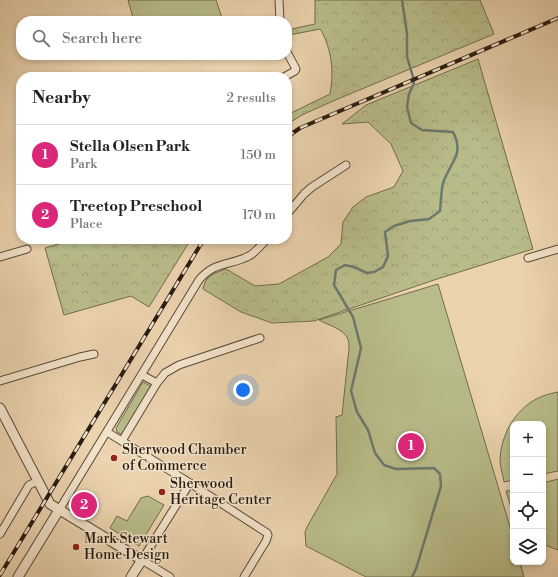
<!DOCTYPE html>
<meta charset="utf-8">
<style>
body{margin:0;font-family:"Libre Bodoni",serif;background:#f2f2f2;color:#202124}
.controls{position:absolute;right:12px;bottom:12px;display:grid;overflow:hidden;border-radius:8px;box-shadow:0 2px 6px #0003}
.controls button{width:36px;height:36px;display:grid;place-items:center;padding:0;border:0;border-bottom:1px solid #e0e0e0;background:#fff;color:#202124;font:20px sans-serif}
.you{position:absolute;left:243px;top:390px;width:14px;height:14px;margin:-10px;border:3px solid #fff;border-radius:50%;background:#1a73e8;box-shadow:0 0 0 6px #1a73e833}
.badge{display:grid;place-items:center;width:26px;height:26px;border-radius:50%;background:#db2777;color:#fff;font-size:13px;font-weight:700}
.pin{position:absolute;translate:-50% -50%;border:2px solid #fff;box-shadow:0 1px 4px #0006}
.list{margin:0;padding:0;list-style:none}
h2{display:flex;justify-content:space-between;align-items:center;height:52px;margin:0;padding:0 16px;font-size:17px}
h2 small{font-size:13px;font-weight:400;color:#757577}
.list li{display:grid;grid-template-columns:26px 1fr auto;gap:12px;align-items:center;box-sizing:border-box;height:60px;padding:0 16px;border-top:1px solid #e0e0e0}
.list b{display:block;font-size:15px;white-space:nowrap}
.list p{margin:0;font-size:13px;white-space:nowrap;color:#757577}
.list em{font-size:13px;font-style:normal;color:#757577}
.icon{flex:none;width:22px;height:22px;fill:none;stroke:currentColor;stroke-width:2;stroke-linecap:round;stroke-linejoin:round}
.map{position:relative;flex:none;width:558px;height:577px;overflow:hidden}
.search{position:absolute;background:#fff;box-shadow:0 2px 6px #0003;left:16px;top:16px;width:276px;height:44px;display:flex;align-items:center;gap:10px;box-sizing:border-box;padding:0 14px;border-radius:16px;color:#757577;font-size:15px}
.panel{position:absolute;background:#fff;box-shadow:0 2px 6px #0003;left:16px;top:72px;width:276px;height:172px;border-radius:16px}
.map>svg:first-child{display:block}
.green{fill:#b8bc89;stroke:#706c4e}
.forest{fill:url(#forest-crowns);stroke:#706c4e}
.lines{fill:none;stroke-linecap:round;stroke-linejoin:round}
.stream{stroke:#6b7970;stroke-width:2.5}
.minor-casing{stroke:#584a39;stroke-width:9}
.tertiary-casing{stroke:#584a39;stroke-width:11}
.minor{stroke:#f2e2ca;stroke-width:7}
.tertiary{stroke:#f2e2ca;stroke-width:9}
.rail-casing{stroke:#271c12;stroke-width:4}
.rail{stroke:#f2e2ca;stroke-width:2.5;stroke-dasharray:8;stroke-linecap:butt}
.poi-dot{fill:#8f2418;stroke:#f2e2ca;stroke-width:1.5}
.labels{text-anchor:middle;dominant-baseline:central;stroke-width:3;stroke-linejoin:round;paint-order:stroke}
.poi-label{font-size:14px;fill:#271c12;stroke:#f2e2ca;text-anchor:start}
</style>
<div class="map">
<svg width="558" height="577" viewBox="0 0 558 577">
<defs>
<pattern id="forest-crowns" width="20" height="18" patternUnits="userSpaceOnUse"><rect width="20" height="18" fill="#b8bc89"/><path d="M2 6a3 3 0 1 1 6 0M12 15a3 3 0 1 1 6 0" fill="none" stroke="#9ea175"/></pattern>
</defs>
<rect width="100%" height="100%" fill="#ebd3ae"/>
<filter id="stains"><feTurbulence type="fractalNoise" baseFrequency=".005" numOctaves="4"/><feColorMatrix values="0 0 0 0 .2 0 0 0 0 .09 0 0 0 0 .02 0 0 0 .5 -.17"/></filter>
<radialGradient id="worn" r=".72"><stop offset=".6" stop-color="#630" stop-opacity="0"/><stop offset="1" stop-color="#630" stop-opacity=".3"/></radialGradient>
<g class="green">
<polygon points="128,0 216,0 223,21 134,21"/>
<path d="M438,284l75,253v25h7l4,15h-158l-60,-31 -1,-14 2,-5 30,-53 -1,-57 6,-2 7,-66c0,-3 0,-7 -1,-10 -4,-10 -20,-14 -29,-19z"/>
<polygon points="143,382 152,387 123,434 121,434 117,432 116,428"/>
<path d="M558,392v79l-15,3v-50h-30v56l-9,2c-1,-7 -4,-15 -4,-22 1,-27 17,-54 43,-64 5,-2 10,-3 15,-4z"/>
<polygon points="558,479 558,550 543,544 543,483"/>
<polygon points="513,490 513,514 506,491"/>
<polygon points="148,496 164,505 139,546 110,528 117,516 127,521 141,498"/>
</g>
<g class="forest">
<path d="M315,0h165l14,34 -161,67 -29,13 -17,10v-9l43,-21c4,-23 2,-43 -9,-64l-1,-1 -31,6 -2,-5 28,-6z"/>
<path d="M478,59l55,190 -96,30 -123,42 -42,2 -31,-11 -38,-23c2,-13 11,-16 23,-20l29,17 24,-2 49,-27 13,-13 2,-22 10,-15 13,-10 28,-10 9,-16 -12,-27 -23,-22 -26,2 24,-19z"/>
<polygon points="75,239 191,239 149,307 131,296 64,315 45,248"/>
</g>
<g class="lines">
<path class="stream" d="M402,0l5,34v23l6,20 1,6 -5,11 -2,13 4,16 11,7 31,2c12,23 -3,30 -10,51 -2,9 -2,19 -3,28l-11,8 -19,2 -16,5 -9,6 3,24 -5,11 -9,5 -7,1 -13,-6 -9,-2 -9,5 -2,15 19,32 8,31 -10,43 6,21 11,18 7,23 9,12 12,4 38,-1 6,6 1,12 -25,83 -4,8"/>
<g class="minor-casing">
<g id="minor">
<polyline points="279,0 280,21"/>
<polyline points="284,77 295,71 296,69 287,52"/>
<polyline points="287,214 304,194 312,187 346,165"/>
<polyline points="0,257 27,249"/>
<polyline points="528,258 558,249"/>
<polyline points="142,375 157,383 165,373 179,365 260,338"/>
<polyline points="0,381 80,357 94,354"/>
<polyline points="107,432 182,478 267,533 268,535 266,541 244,577"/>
<polyline points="122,441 157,383"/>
<path d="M59,510l140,-230c16,-19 30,-14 50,-24 7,-4 12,-11 18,-17"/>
<polyline points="0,534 29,485 38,481"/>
<polyline points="170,577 142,560 190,483"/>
</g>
</g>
<g class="tertiary-casing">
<g id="tertiary">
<polyline points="0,408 50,504 142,560 131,577"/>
<polyline points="18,577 59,510"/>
</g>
</g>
<use href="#minor" class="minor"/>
<use href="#tertiary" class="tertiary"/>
<g class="rail-casing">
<g id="rail">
<polyline points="287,137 300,128 558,18"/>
<polyline points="0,575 204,239"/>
</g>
</g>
<use href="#rail" class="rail"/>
</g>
<g class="poi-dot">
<circle cx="114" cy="458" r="4"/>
<circle cx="162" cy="492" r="4"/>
<circle cx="76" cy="547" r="4"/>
</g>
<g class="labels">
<g class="poi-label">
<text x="122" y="450">Sherwood Chamber<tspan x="122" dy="16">of Commerce</tspan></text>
<text x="170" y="484">Sherwood<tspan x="170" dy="16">Heritage Center</tspan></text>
<text x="84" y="539">Mark Stewart<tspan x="84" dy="16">Home Design</tspan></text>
</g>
</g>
<rect width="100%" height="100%" filter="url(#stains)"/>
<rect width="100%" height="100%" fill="url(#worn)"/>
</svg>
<div class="controls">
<button>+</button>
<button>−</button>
<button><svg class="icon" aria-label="locate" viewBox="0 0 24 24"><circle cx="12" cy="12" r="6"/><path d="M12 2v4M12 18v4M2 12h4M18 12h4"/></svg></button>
<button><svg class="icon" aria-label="layers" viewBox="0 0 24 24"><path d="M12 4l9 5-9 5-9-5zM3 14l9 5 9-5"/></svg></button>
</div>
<div class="you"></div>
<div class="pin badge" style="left:411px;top:446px">1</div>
<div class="pin badge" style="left:84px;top:505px">2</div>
<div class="search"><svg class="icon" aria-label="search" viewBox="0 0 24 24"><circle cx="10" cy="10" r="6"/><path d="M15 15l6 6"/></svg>Search here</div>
<section class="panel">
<h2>Nearby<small>2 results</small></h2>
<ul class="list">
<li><span class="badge">1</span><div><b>Stella Olsen Park</b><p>Park</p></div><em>150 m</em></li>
<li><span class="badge">2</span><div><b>Treetop Preschool</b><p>Place</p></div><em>170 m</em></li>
</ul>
</section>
</div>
